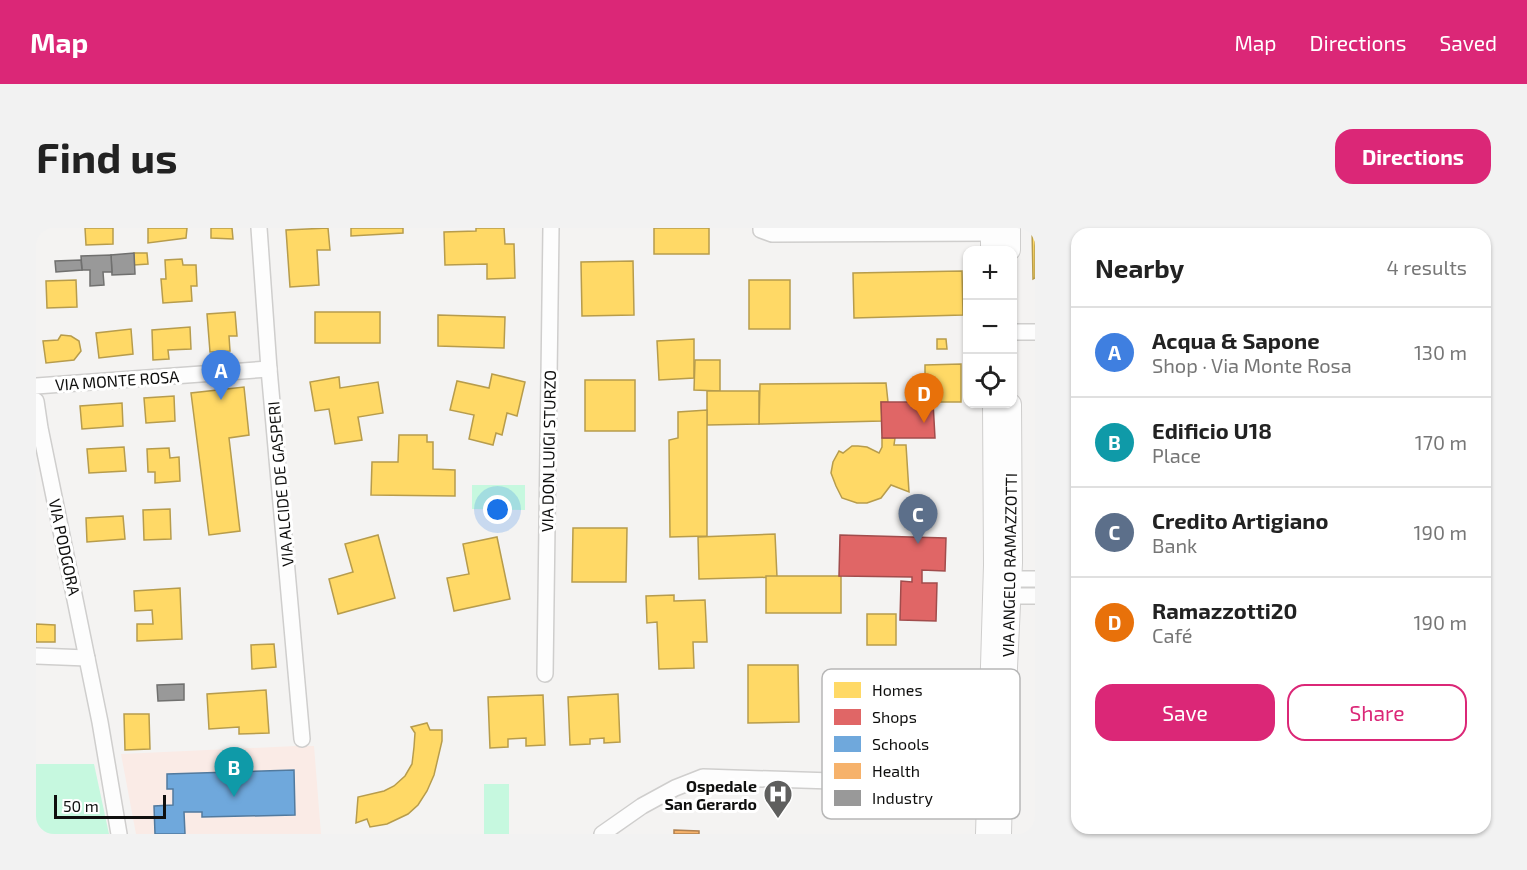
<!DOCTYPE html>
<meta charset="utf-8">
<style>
body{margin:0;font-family:"Exo 2",sans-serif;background:#f2f2f2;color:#222}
.controls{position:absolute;right:18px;top:18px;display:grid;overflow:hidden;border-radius:12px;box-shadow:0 2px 4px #0004}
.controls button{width:54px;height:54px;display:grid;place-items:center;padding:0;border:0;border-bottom:2px solid #e0e0e0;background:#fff;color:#222;font:30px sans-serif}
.scale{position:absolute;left:18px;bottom:15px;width:112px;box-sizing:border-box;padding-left:6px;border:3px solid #0f0f0e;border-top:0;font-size:16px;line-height:21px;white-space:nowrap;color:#0f0f0e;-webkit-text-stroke:4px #fff;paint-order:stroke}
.you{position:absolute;left:462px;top:282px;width:21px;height:21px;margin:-15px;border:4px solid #fff;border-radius:50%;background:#1a73e8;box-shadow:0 0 0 9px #1a73e833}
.badge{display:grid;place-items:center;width:39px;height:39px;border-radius:50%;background:#db2777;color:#fff;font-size:20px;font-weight:700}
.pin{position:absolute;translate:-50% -50px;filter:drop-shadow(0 2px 3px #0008)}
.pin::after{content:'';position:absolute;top:32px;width:21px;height:18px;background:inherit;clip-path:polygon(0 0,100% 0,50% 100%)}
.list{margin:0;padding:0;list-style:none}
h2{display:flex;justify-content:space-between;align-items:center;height:78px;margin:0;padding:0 24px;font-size:26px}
h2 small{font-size:20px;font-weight:400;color:#767676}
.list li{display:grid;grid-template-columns:39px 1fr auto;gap:18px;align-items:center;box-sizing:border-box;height:90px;padding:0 24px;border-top:2px solid #e0e0e0}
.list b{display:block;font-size:22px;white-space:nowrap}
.list p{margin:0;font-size:20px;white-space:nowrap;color:#767676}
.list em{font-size:20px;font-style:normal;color:#767676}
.actions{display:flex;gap:12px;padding:18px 24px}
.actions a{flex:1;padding:14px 0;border:2px solid #db2777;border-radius:18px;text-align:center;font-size:21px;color:#db2777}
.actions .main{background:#db2777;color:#fff}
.icon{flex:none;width:33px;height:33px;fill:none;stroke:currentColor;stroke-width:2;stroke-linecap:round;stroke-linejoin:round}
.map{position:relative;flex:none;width:999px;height:606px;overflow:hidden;border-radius:18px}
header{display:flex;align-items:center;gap:36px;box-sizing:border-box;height:84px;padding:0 30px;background:#db2777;color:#fff}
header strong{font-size:28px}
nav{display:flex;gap:33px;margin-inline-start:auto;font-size:21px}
.intro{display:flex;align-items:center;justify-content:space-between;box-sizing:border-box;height:144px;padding:0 36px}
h1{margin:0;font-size:42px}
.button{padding:15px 27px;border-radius:18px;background:#db2777;color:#fff;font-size:21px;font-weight:700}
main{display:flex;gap:36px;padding:0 36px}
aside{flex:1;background:#fff;border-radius:18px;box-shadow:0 2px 4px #0004}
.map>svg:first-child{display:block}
.education{fill:#faebe6}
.green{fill:#c6f8df}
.homes{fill:#ffd966;stroke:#b79c4c;stroke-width:1.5}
.shops{fill:#e06666;stroke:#a14c4c;stroke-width:1.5}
.schools{fill:#6fa8dc;stroke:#527a9e;stroke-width:1.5}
.health{fill:#f6b26b;stroke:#b1814f;stroke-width:1.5}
.industry{fill:#999;stroke:#70706f;stroke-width:1.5}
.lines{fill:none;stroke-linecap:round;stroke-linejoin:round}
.minor-casing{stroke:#cfcecd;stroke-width:18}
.tertiary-casing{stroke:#cfcecd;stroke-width:22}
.minor{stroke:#fdfdfd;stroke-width:15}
.tertiary{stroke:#fdfdfd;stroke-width:20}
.labels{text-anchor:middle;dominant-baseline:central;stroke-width:6;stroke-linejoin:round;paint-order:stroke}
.street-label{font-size:16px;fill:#0f0f0e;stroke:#fff}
.poi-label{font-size:16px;font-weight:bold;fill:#0f0f0e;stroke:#fff;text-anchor:end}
.key{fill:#fff;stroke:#b7b7b7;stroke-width:1.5}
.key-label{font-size:16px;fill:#0f0f0e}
</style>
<header>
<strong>Map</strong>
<nav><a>Map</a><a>Directions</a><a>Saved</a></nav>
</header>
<div class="intro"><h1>Find us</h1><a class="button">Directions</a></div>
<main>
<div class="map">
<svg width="999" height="606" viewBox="0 0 999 606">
<rect width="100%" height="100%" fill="#f4f3f2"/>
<polygon class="education" points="260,518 278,518 285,606 100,606 85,526"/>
<g class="green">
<polygon points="436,257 489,257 489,282 436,281"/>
<polygon points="0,536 58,536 73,606 0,606"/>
<rect x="448" y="556" width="25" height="50"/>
</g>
<g class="homes">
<polygon points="49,0 77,0 77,16 50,17"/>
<polygon points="112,0 151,0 150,10 112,15"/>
<polygon points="175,0 196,0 197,11 175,10"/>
<polygon points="292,0 294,22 281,22 283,57 254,59 250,2"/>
<polygon points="315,0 367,0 367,5 315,8"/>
<polygon points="440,0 468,0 469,16 478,16 479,50 451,51 451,36 409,37 408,4 440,3"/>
<rect x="618" y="0" width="55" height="26"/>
<polygon points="996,0 999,0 999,50 997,51"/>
<polygon points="98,25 111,25 112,36 98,37"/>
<polygon points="146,31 147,37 160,37 161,58 155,58 156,73 127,75 125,51 130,51 129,32"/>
<polygon points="597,33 598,87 546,88 545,34"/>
<polygon points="926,43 927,87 818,90 817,45"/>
<polygon points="40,52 41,79 11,80 10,53"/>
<rect x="713" y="52" width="41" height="49"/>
<polygon points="199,84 201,108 193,108 194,123 174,124 171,86"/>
<rect x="279" y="84" width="65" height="31"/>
<polygon points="402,87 469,89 468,120 402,118"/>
<polygon points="154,99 155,121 132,122 133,131 117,132 116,102"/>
<polygon points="95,101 97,126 63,130 60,105"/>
<polygon points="25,107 35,108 43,113 45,123 38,132 10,135 7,113 22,112"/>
<polygon points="658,111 658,150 623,152 621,113"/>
<polygon points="901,111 910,111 911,121 901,121"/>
<polygon points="659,132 684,132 684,163 658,162"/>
<polygon points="925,136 925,174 897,174 897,165 889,165 889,137"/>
<polygon points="456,146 489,154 481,188 471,185 466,207 460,205 457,217 433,211 438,187 414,182 421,153 453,160"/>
<polygon points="303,149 304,160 342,154 347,185 322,189 326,212 299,216 293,181 279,183 274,154"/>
<rect x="549" y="152" width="50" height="51"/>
<polygon points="850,155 852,174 845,174 846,193 723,196 724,156"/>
<polygon points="208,159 213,207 193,210 204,303 173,307 155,165"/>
<polygon points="671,163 723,163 723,196 671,197"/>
<polygon points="138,168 139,193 110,195 108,170"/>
<polygon points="86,175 87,198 46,201 44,178"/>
<polygon points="671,182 671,308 634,309 633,212 642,210 642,184"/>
<polygon points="363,207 391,207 391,214 397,214 397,241 419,242 419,268 335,267 336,234 362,234"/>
<polygon points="846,210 859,210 858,217 870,217 873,264 855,257 845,270 831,275 821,275 806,270 800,258 795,245 797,234 803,223 807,225 816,218 822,218 831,219 843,225 846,219"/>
<polygon points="88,219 90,243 53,245 51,221"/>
<polygon points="133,220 134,230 143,229 144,253 119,255 119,244 112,244 111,221"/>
<polygon points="134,281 135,311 108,312 107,282"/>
<polygon points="87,288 89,311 51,314 50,290"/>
<polygon points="537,300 591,300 590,354 536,354"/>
<polygon points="739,306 741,349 663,351 662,309"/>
<polygon points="342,307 359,370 302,386 293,351 317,344 309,316"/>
<polygon points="461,309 474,371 418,383 411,350 433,346 427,316"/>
<rect x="730" y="348" width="75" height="37"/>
<polygon points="144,360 146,411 101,413 101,396 117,396 116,382 99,383 98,363"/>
<polygon points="638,367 638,373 669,372 671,414 657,414 658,440 623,441 621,394 611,395 610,368"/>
<rect x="831" y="386" width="29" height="31"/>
<polygon points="0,396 19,397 19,414 0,414"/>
<polygon points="238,416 240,439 216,441 215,417"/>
<polygon points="712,437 762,437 763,494 712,495"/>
<polygon points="230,462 233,505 203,506 203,499 173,501 171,466"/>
<polygon points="582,466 584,514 568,515 568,510 554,511 554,516 534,517 532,469"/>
<polygon points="507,467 509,517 490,518 490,510 472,511 472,519 454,520 452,469"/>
<polygon points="88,486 113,486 114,521 89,522"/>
<polygon points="391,495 394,502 406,502 406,513 398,547 391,563 382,577 372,586 351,596 334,599 331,591 320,595 322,569 348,563 358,558 369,548 376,536 378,519 379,505 375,499"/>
</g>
<g class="shops">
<polygon points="845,174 897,174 899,210 846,210"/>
<polygon points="804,307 910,310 909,343 886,342 886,355 901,355 900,393 864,392 865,353 876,354 876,349 803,348"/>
</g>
<polygon class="schools" points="258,542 259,587 166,589 166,584 148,584 149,606 119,606 118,578 137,577 137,561 131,561 131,546"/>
<polygon class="health" points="638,602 663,603 663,606 638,606"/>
<g class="industry">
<polygon points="98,25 99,46 76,47 75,27"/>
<polygon points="75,27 76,44 67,44 68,57 54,58 54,42 46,42 45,28"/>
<polygon points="45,32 46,42 20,44 19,33"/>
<polygon points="148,456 148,472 122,473 121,457"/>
</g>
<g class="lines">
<g class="minor-casing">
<g id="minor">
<polyline points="223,0 233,141 266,511"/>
<polyline points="725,0 725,2 736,6 955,5"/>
<polyline points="976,104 999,104"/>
<polyline points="0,158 233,141"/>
<polyline points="0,173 4,200 64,494 83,606"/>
<polyline points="966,351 999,351"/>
<polyline points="966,368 999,368"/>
<polyline points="0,428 51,430"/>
<polyline points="509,446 515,0"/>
<polyline points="566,606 606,578 639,560 667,549 890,556 929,552 960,551"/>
</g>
</g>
<g class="tertiary-casing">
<g id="tertiary">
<polyline points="955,0 955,22"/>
<polyline points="974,0 974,22"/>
<polyline points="950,606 958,337 957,176"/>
<polyline points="965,606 967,523 976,335 975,176"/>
</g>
</g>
<use href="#minor" class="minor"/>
<use href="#tertiary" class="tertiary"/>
</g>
<defs>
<g id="hospital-pin" transform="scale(1.5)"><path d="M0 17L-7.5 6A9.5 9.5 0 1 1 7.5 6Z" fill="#5f5f5e" stroke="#fff"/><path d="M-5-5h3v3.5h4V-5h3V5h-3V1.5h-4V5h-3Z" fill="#fff"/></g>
</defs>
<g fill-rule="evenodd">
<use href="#hospital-pin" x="742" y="566"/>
</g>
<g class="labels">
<g class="street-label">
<text transform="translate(81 152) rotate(-4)">VIA MONTE ROSA</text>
<text transform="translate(512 223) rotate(-89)">VIA DON LUIGI STURZO</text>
<text transform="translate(244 256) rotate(-95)">VIA ALCIDE DE GASPERI</text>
<text transform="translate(29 319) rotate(78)">VIA PODGORA</text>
<text transform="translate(973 337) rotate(-89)">VIA ANGELO RAMAZZOTTI</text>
</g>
<g class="poi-label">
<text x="721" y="557">Ospedale<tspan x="721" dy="18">San Gerardo</tspan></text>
</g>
</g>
<rect x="786" y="441" width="198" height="150" rx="9" class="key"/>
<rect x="798" y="454" width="27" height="16" fill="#ffd966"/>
<rect x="798" y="481" width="27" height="16" fill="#e06666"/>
<rect x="798" y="508" width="27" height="16" fill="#6fa8dc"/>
<rect x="798" y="535" width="27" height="16" fill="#f6b26b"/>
<rect x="798" y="562" width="27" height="16" fill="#999"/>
<g class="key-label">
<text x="836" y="468">Homes</text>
<text x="836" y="495">Shops</text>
<text x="836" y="522">Schools</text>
<text x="836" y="549">Health</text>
<text x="836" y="576">Industry</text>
</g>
</svg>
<div class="controls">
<button>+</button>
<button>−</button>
<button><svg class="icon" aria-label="locate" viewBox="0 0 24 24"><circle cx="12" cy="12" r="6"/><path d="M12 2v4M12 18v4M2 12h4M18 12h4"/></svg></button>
</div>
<div class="scale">50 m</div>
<div class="you"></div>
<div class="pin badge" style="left:185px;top:172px;background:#3f7fe0">A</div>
<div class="pin badge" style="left:198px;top:569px;background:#0f9aa8">B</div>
<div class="pin badge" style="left:882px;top:316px;background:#5c6f8a">C</div>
<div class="pin badge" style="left:888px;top:195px;background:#e8710a">D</div>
</div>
<aside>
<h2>Nearby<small>4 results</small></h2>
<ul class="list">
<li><span class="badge" style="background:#3f7fe0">A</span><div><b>Acqua &amp; Sapone</b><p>Shop · Via Monte Rosa</p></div><em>130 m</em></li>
<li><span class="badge" style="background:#0f9aa8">B</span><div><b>Edificio U18</b><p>Place</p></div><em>170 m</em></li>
<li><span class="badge" style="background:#5c6f8a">C</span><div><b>Credito Artigiano</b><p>Bank</p></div><em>190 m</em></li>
<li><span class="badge" style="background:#e8710a">D</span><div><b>Ramazzotti20</b><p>Café</p></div><em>190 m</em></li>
</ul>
<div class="actions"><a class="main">Save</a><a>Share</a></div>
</aside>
</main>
